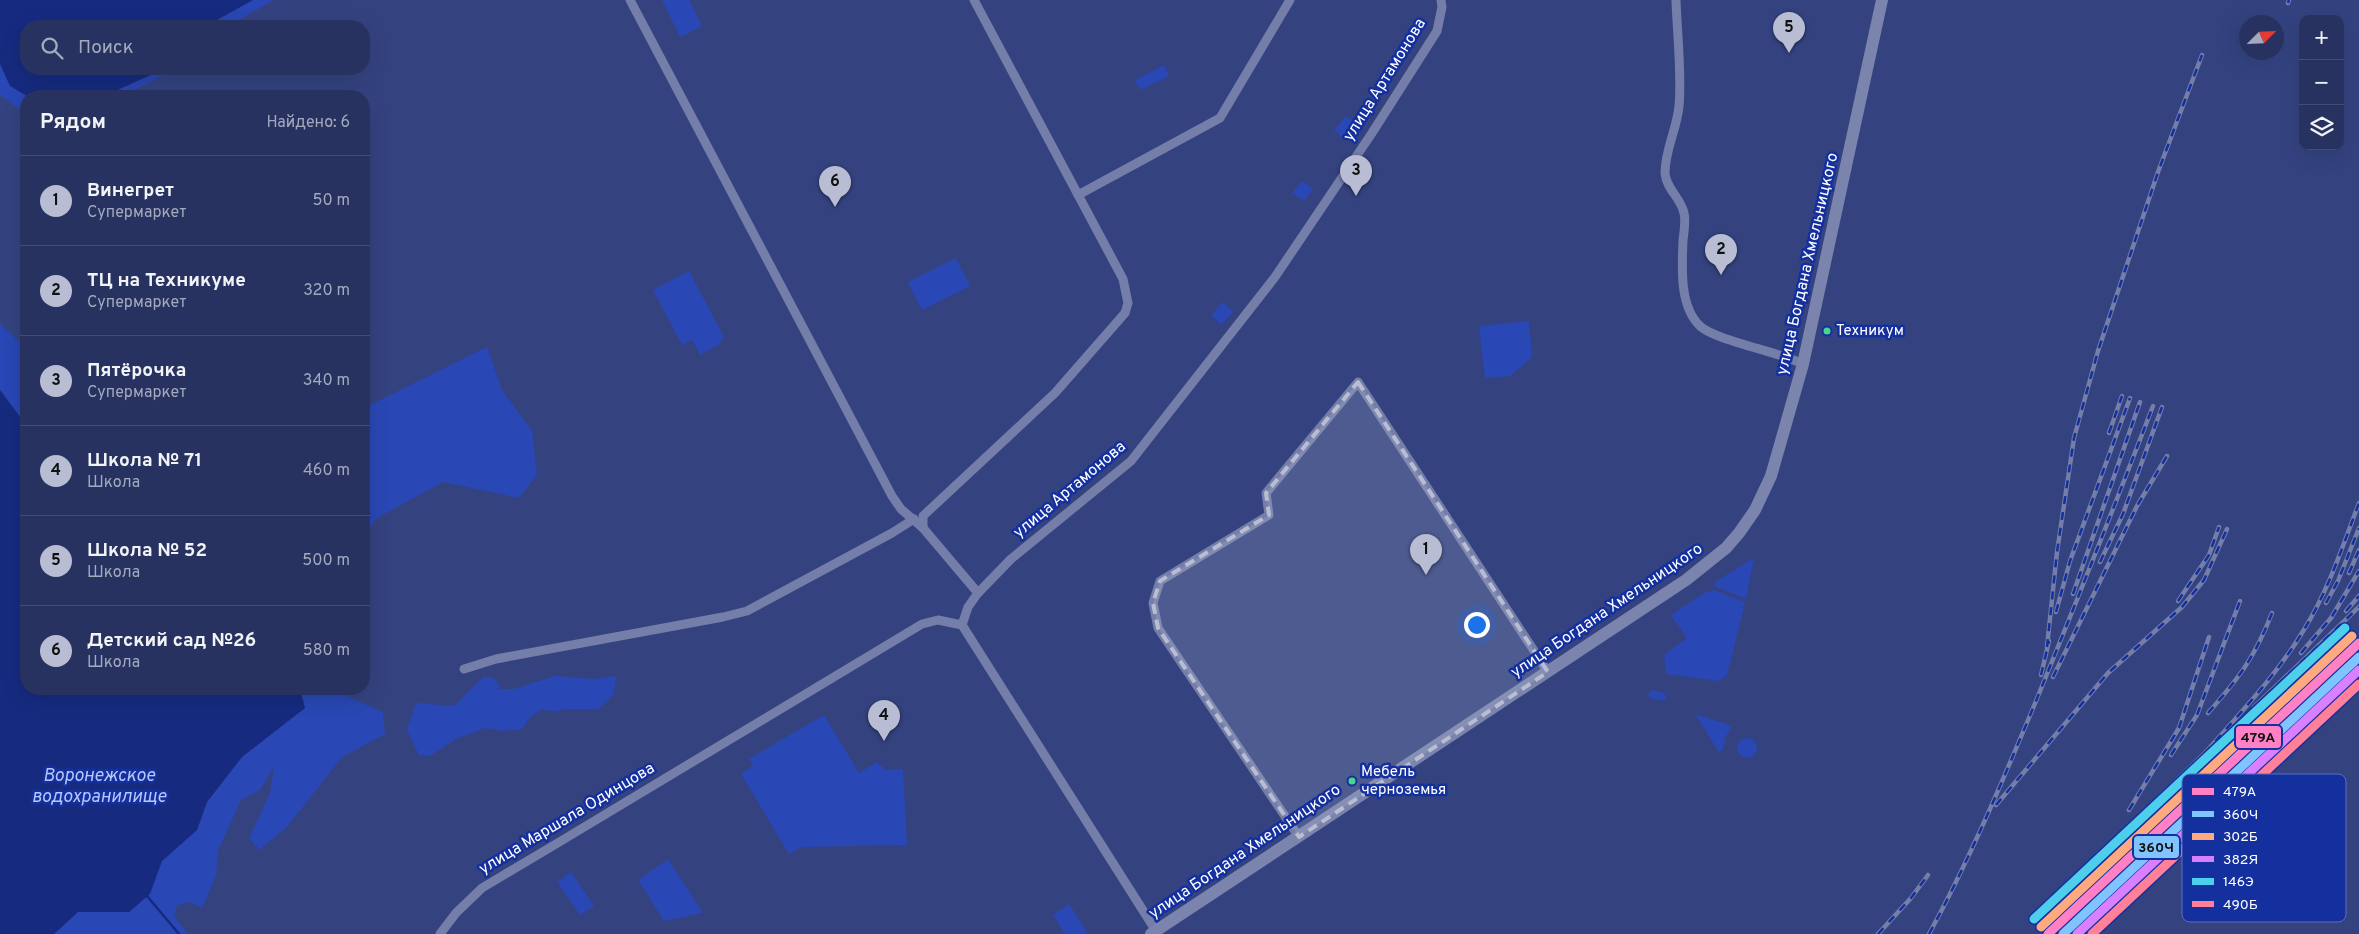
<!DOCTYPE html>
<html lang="ru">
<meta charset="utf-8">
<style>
body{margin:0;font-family:Overpass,sans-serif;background:#2f3a66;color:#f1f3f6}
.controls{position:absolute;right:15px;top:15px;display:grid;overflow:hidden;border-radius:10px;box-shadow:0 5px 20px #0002}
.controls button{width:45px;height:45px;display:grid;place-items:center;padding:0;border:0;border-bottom:1px solid #434d75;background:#273260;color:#f1f3f6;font:25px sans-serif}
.compass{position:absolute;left:2239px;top:15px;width:45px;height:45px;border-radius:50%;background:#273260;box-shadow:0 5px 20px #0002;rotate:66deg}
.you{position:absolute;left:1476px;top:624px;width:18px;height:18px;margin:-12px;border:4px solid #fff;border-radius:50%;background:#1a73e8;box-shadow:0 0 0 8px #1a73e833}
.badge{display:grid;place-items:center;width:32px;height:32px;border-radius:50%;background:#b8bdd3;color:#111;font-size:16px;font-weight:700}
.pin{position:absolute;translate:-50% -41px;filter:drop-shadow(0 1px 2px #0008)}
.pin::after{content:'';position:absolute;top:26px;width:18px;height:15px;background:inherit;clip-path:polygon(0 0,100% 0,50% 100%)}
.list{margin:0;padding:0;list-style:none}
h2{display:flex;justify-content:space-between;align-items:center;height:65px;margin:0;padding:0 20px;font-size:21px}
h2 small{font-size:16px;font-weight:400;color:#a4aabd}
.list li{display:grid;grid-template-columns:32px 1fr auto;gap:15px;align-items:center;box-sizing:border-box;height:90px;padding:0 20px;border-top:1px solid #434d75}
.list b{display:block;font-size:19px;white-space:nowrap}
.list p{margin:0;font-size:16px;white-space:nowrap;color:#a4aabd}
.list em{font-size:16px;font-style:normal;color:#a4aabd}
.icon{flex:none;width:28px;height:28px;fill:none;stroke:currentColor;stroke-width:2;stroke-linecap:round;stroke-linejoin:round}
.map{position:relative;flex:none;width:2359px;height:934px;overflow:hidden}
.search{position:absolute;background:#273260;box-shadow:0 5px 20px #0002;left:20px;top:20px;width:350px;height:55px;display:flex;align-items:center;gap:12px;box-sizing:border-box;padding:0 18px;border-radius:20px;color:#a4aabd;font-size:19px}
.panel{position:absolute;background:#273260;box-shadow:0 5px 20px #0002;left:20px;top:90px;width:350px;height:605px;border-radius:20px}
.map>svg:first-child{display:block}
.green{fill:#2947b5}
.water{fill:#162b80}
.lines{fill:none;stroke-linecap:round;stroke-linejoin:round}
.stream{stroke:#162b80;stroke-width:2.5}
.street{stroke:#747ea9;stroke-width:9}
.secondary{stroke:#7a84ad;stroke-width:12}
.rail-casing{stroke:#747ea8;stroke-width:4.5}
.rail{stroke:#14309f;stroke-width:2.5;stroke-dasharray:8;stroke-linecap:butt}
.rail-1-casing{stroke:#14309f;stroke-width:12}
.rail-2-casing{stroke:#14309f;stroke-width:12}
.rail-3-casing{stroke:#14309f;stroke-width:12}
.rail-4-casing{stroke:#14309f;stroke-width:12}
.rail-5-casing{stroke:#14309f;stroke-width:12}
.rail-6-casing{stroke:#14309f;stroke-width:12}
.rail-1{stroke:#ff80c5;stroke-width:9}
.rail-2{stroke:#80c4ff;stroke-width:9}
.rail-3{stroke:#ffa980;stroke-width:9}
.rail-4{stroke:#d880ff;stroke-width:9}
.rail-5{stroke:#4dcfeb;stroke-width:9}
.rail-6{stroke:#ff8098;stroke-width:9}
.marked{fill:#b8bdd3;fill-opacity:0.2;stroke:#b8bdd3;stroke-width:4;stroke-dasharray:10 6;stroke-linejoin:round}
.bus-dot{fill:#46d78d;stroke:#14309f;stroke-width:2}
.labels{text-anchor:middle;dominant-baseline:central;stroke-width:5;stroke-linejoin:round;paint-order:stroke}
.bus-label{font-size:15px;fill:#fff;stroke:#14309f;text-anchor:start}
.street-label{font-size:16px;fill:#fff;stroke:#14309f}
.water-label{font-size:18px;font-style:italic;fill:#b9c7fa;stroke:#14309f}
.key{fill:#14309f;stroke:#5a6ebc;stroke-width:1}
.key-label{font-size:14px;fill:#fff}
.line-badge{stroke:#14309f;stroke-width:2}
.pale-badge-label{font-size:14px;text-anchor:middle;font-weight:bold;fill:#111}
</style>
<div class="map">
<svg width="2359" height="934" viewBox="0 0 2359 934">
<rect width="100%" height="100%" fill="#344380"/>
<g class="green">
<polygon points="253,0 273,0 229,26 206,26"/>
<polygon points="662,0 689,0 702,26 680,37"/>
<polygon points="0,61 10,86 27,96 26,114 0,95"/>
<polygon points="1164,65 1169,76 1140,90 1135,80"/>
<polygon points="157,69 169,69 166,74 122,96 104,96 157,73"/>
<polygon points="1346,116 1355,123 1343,138 1334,130"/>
<polygon points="1302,181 1313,189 1304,201 1292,193"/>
<polygon points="956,258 970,286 922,310 908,282"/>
<polygon points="689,271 724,337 718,345 700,355 692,340 682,345 653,290"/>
<polygon points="1223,302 1233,312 1221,325 1211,315"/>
<polygon points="1529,321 1532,357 1510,376 1485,378 1479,326"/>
<polygon points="0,324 26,348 26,425 0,390"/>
<polygon points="487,347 502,390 532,431 537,475 519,498 443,482 377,518 364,535 364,408"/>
<polygon points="1754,558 1746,599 1714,586 1715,582"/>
<polygon points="1714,590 1745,602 1727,675 1719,681 1666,674 1664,655 1687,638 1671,615 1704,593"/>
<polygon points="555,676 594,679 616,676 614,694 598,709 564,709 556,712 542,709 531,716 522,729 501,731 484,728 456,739 430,756 419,755 407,730 416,703 454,706 483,677 493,678 498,683 499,689 514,689"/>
<polygon points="300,689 330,689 383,712 385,734 342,757 287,827 259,850 249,838 270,793 274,767 260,790 241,800 218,851 216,876 202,908 190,902 177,905 174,916 188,934 54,934 78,912 129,912 149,894 162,861 197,830 207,802 242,757 304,708"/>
<polygon points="1652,690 1664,693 1667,698 1662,701 1650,698 1648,694"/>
<polygon points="1695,714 1727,724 1732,728 1726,736 1723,749 1719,752"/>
<polygon points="824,715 859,773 877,762 886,770 903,769 907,845 801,847 789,854 741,774 753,766 749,759"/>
<circle cx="1747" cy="748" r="10"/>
<polygon points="668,859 703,913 664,921 638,880"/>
<polygon points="571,872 594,906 580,915 557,882"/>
<polygon points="1069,904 1087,932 1084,934 1065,934 1053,915"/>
</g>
<g class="water">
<polygon points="0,0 253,0 206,26 26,26 26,69 157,69 157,72 104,96 27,96 10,86 0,64"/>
<polygon points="0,390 26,425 26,689 300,689 305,708 242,757 207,802 197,830 162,861 150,894 129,912 78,912 54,934 0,934"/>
</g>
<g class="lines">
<polyline class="stream" points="147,896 179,934"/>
<g class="street">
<polyline points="630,0 892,496 901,509 923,528 978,593"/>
<path d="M1676,0c1,33 6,74 3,106 -2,23 -14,43 -14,67 1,16 16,25 19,40 2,8 0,19 -1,27 -1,27 -4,66 17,86 14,14 80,26 103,38"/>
<polyline points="1078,195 1220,118 1290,0"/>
<polyline points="923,528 923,516 1055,393 1125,313 1128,303 1123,279 974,0"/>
<polyline points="464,669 496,659 723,617 747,611 892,533 914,519"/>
<polyline points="1299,837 1158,628 1153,603 1160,581 1269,515 1266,493 1358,382 1548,672"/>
<polyline points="1156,931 962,625 968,607 978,593 1011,559 1131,461 1275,277 1372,133 1437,31 1442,7 1441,0"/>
<polyline points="440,934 456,913 482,888 556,844 922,624 938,620 962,625"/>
</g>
<polyline class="secondary" points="1151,934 1686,580 1726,548 1739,533 1755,510 1771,476 1803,364 1882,0"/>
<g class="rail-casing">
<g id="rail">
<polyline points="2288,3 2289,0"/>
<polyline points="2109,433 2122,396"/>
<polyline points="2100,562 2123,514 2162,407"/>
<polyline points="2349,573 2359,550"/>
<polyline points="2073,594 2140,402"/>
<polyline points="2178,601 2209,555 2219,527"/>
<polyline points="2326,603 2338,581 2359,528"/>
<polyline points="2346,611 2359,596"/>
<polyline points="2056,612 2070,561 2130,398"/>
<polyline points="2047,647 2057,552 2074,438 2098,351 2158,172 2202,55"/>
<polyline points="2301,653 2331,618 2359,571"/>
<polyline points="2041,675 2049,641"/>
<polyline points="2053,677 2137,506 2167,456"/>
<polyline points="2254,707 2359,607"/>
<path d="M2208,713c31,-35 47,-56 64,-100"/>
<path d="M2205,753c35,-40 73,-79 100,-125 24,-39 38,-83 54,-125"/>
<polyline points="2171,755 2197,715 2240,601"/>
<polyline points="1996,805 2108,673 2182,607 2204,580 2227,529"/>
<polyline points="2147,809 2210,748"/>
<polyline points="2129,810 2179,728 2209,637"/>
<polyline points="1878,934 1911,898 1928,875"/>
<path d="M1929,934c41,-75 74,-154 107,-233 40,-98 79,-196 117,-295"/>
</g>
</g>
<use href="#rail" class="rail"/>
<g class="rail-1-casing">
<polyline id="rail-1" points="2048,934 2359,643"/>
</g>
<g class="rail-2-casing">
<polyline id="rail-2" points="2063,934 2359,657"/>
</g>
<g class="rail-3-casing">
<polyline id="rail-3" points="2041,927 2352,636"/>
</g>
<g class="rail-4-casing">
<polyline id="rail-4" points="2077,934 2359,670"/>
</g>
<g class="rail-5-casing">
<polyline id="rail-5" points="2034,919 2345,628"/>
</g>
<g class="rail-6-casing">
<polyline id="rail-6" points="2092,934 2359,684"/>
</g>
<use href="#rail-1" class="rail-1"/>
<use href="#rail-2" class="rail-2"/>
<use href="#rail-3" class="rail-3"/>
<use href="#rail-4" class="rail-4"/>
<use href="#rail-5" class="rail-5"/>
<use href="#rail-6" class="rail-6"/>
</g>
<path class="marked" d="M1358,382l190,290 -249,165 -141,-209 -5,-25 7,-22 109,-66 -3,-22z"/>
<g class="bus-dot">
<circle cx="1827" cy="331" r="4.5"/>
<circle cx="1352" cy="781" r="4.5"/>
</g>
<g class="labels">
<g class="bus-label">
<text x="1836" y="331">Техникум</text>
<text x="1361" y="772">Мебель<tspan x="1361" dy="18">черноземья</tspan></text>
</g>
<g class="street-label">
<text transform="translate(1385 80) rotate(-58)">улица Артамонова</text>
<text transform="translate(1808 264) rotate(-77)">улица Богдана Хмельницкого</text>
<text transform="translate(1070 490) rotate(-40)">улица Артамонова</text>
<text transform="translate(1607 611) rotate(-34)">улица Богдана Хмельницкого</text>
<text transform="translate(567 819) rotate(-31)">улица Маршала Одинцова</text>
<text transform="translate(1245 852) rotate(-34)">улица Богдана Хмельницкого</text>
</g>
<g class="water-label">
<text x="99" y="776">Воронежское<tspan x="99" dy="21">водохранилище</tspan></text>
</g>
</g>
<rect x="2182" y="774" width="164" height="148" rx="8" class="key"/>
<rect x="2192" y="788" width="22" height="7" fill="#ff80c5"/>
<rect x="2192" y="811" width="22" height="6" fill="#80c4ff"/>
<rect x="2192" y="833" width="22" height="7" fill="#ffa980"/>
<rect x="2192" y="856" width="22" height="6" fill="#d880ff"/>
<rect x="2192" y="878" width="22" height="7" fill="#4dcfeb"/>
<rect x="2192" y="901" width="22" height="6" fill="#ff8098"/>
<g class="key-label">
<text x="2223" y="796">479А</text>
<text x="2223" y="819">360Ч</text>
<text x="2223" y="841">302Б</text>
<text x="2223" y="864">382Я</text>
<text x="2223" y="886">146Э</text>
<text x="2223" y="909">490Б</text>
</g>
<g class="line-badge">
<rect x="2235" y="725" width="47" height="24" rx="5" fill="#ff80c5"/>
<rect x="2133" y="835" width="47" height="24" rx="5" fill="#80c4ff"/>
</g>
<g class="pale-badge-label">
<text x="2258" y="742">479А</text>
<text x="2156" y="852">360Ч</text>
</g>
</svg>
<div class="controls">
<button>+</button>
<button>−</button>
<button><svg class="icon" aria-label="layers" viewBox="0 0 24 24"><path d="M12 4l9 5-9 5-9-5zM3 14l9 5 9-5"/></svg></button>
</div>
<svg class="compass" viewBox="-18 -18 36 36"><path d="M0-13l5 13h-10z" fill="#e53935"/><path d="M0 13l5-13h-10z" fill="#a4aabd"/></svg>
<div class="you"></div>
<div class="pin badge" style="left:1426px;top:575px">1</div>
<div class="pin badge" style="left:1721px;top:275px">2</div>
<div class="pin badge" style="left:1356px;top:196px">3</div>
<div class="pin badge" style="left:884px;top:741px">4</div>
<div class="pin badge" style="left:1789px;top:53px">5</div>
<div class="pin badge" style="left:835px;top:207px">6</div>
<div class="search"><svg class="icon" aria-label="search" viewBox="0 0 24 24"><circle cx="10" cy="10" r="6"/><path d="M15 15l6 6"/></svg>Поиск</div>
<section class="panel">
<h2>Рядом<small>Найдено: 6</small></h2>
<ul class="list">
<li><span class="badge">1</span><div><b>Винегрет</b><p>Супермаркет</p></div><em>50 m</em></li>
<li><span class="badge">2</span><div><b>ТЦ на Техникуме</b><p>Супермаркет</p></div><em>320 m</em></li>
<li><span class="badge">3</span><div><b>Пятёрочка</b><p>Супермаркет</p></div><em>340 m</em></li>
<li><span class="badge">4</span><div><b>Школа № 71</b><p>Школа</p></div><em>460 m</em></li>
<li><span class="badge">5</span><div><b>Школа № 52</b><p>Школа</p></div><em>500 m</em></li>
<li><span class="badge">6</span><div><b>Детский сад №26</b><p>Школа</p></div><em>580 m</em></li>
</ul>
</section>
</div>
